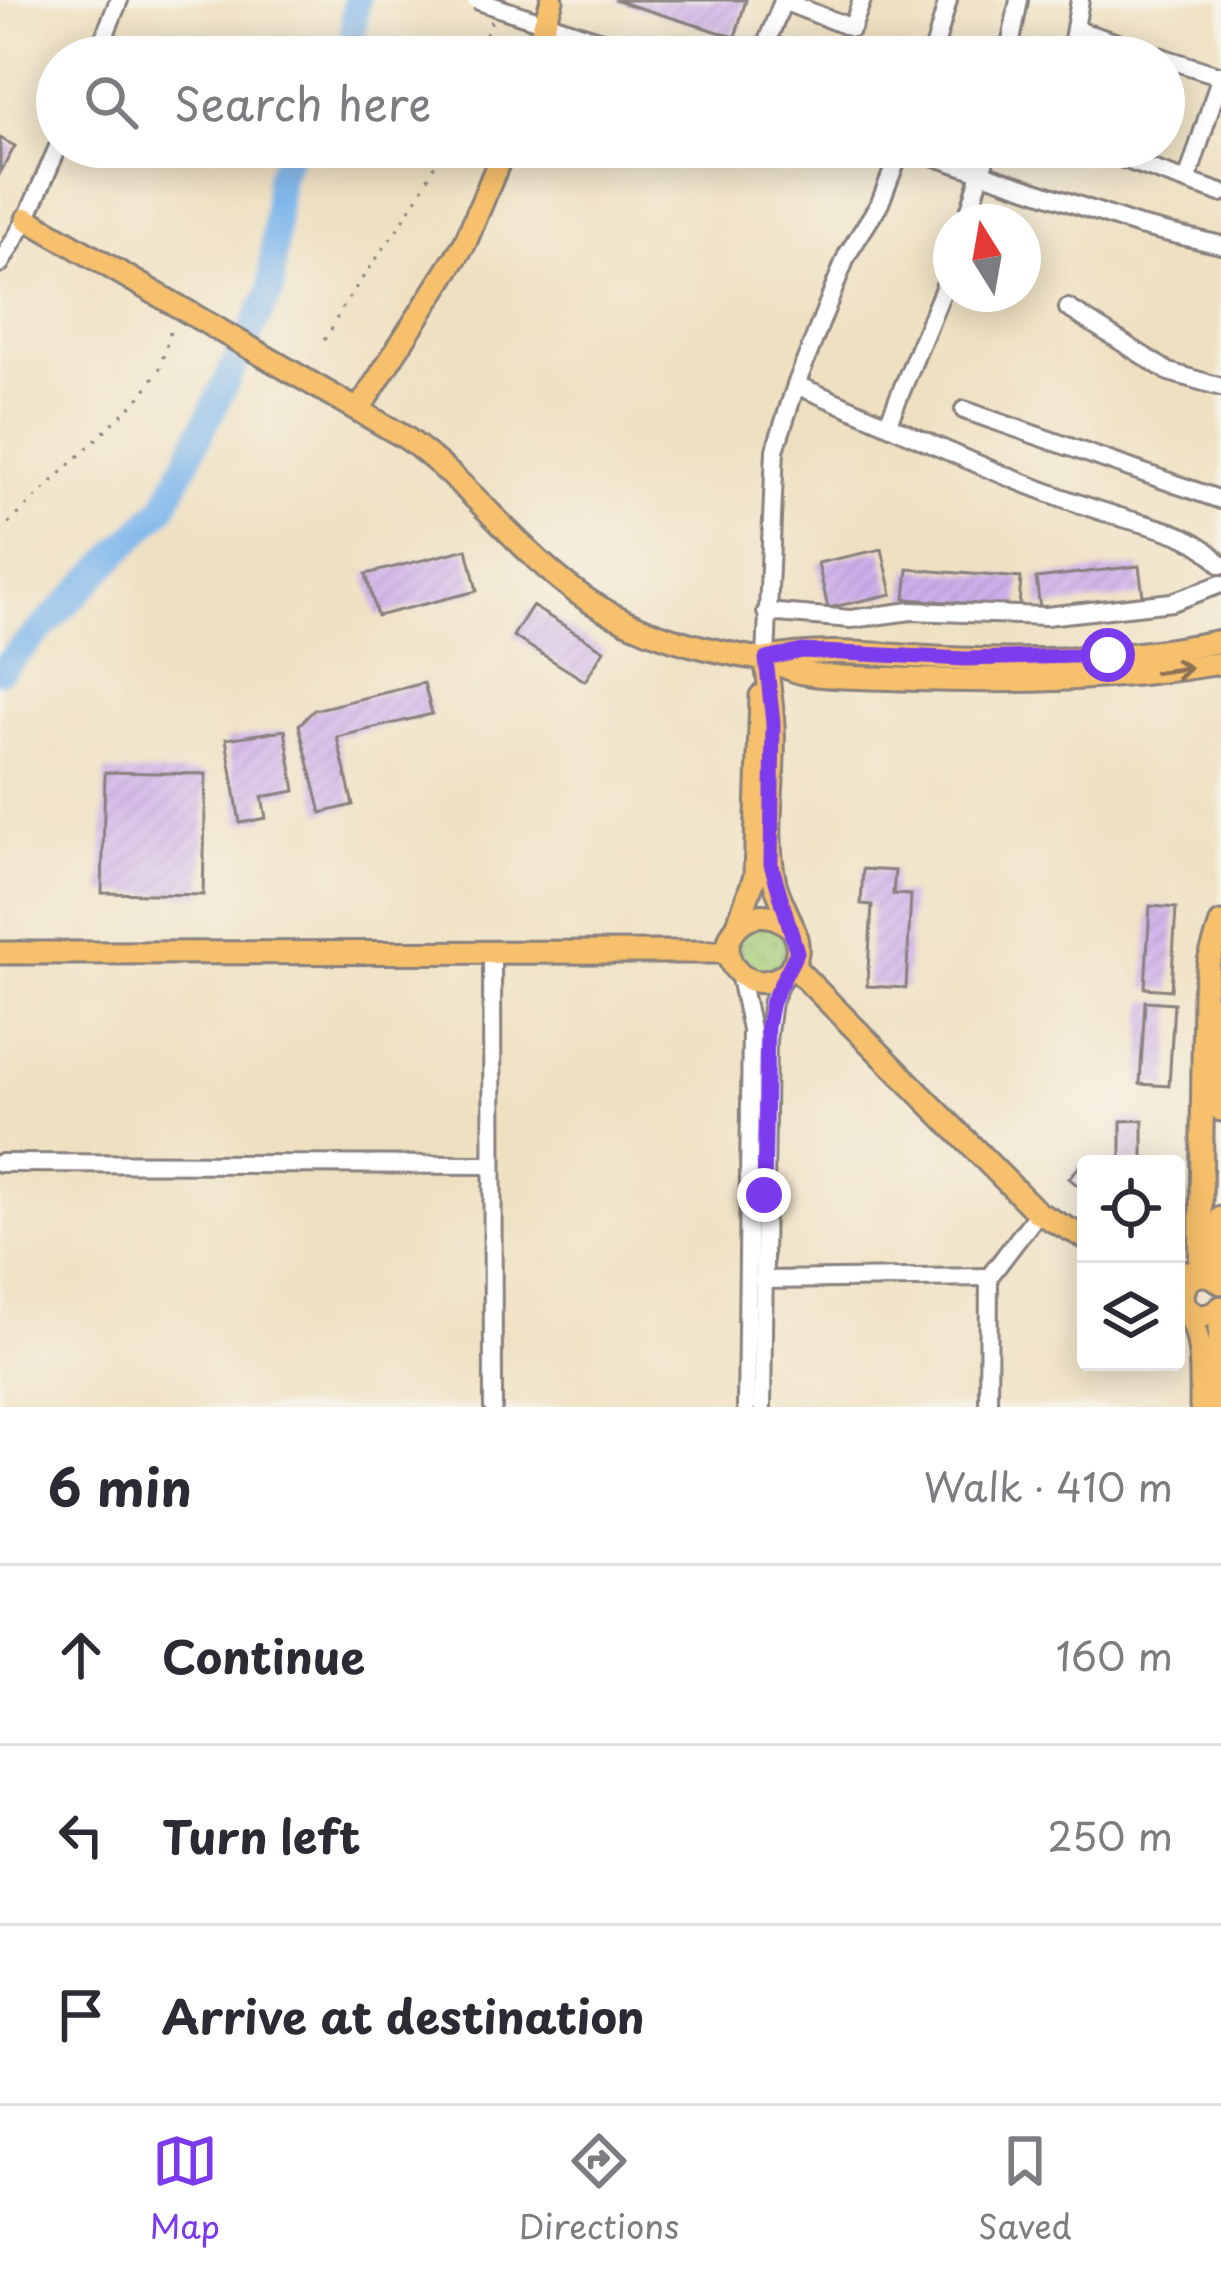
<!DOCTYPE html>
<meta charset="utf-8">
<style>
body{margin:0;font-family:"Playpen Sans",sans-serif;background:#f7f7f7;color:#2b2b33}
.controls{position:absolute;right:36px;bottom:36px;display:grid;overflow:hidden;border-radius:12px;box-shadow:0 6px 30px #0003}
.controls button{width:108px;height:108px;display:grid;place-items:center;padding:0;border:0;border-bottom:3px solid #e1e1e2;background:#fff;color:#2b2b33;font:60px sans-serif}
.compass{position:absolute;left:933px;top:204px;width:108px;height:108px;border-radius:50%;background:#fff;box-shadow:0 6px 30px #0003;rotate:349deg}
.stop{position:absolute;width:36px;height:36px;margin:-27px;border:9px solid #7c3aed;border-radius:50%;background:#fff}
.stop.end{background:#7c3aed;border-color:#fff;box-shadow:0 3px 12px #0008}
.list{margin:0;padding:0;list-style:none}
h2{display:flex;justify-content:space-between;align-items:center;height:156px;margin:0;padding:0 48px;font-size:51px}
h2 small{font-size:39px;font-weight:400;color:#7c7c81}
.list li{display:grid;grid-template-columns:78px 1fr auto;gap:36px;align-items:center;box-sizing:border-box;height:180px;padding:0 48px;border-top:3px solid #e1e1e2}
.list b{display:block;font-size:45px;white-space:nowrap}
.list em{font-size:39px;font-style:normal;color:#7c7c81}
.icon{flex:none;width:66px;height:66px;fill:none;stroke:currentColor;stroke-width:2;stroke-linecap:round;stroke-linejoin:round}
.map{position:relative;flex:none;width:1221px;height:1407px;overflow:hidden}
.search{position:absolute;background:#fff;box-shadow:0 6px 30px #0003;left:36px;right:36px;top:36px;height:132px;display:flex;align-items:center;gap:30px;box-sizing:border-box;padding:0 42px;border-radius:66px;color:#7c7c81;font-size:45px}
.sheet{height:696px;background:#fff}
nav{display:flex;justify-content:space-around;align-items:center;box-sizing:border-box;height:168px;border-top:3px solid #e1e1e2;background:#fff;font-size:33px;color:#7c7c81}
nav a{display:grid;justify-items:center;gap:6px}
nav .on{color:#7c3aed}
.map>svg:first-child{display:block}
.grass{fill:url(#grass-dots);stroke:#647759;stroke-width:3}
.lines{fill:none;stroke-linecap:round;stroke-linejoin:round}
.river{stroke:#7bb5ec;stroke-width:27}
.building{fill:url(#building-hatch)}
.minor-casing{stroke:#88817e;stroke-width:22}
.major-casing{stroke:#88817e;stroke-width:27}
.path{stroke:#88817e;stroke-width:3;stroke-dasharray:3 9;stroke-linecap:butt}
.minor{stroke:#fff;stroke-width:16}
.major{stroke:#f7c06c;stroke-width:21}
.minor-bridge-casing{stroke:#88817e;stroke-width:22;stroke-linecap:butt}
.minor-bridge{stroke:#fff;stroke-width:16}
.oneway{stroke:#8c7154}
.route{stroke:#7c3aed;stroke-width:15}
</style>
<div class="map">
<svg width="1221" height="1407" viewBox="0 0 1221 1407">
<defs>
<pattern id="grass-dots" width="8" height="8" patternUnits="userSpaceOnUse" patternTransform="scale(3)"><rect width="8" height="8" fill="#a5cc77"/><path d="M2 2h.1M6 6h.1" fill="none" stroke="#8eaf68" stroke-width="1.8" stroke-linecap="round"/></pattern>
<pattern id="building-hatch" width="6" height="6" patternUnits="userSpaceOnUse" patternTransform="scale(3)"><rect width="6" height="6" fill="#ceafeb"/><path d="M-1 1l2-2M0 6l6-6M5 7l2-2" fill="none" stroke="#b196ca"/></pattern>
</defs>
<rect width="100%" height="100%" fill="#f7f3e8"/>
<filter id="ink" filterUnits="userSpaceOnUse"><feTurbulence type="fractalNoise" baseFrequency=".00833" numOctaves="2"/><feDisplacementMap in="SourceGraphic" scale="24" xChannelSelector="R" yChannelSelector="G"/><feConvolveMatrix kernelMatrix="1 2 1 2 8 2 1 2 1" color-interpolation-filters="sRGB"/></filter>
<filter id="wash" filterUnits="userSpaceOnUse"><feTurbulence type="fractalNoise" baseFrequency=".004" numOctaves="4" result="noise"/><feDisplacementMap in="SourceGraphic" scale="48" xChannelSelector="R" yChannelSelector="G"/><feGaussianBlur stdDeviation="2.7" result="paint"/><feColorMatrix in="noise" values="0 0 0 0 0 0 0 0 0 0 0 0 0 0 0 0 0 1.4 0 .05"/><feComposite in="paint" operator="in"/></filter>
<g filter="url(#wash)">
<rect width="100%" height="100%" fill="#efe0c1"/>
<circle class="grass" cx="762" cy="948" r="24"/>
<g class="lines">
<g class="river">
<polyline points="351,57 356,0"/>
<polyline points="0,670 164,507 271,291 279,176 292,147"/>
</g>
</g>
<g id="blocks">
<g class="building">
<polygon points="614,0 746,0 735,37"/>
<polygon points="0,138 15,146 0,173"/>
<polygon points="467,549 477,591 377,616 366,574"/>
<polygon points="882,549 892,594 828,608 818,563"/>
<polygon points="1139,566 1143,596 1040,608 1036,578"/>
<polygon points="908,569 1021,578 1019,607 905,599"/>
<polygon points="532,606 604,650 585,681 513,636"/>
<polygon points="424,683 432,714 337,737 353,805 321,813 299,725 314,710"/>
<polygon points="285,730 295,791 262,797 266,818 240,823 226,739"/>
<polygon points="105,772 206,774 203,895 102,893"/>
<polygon points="863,869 895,871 893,894 911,895 906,988 867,986 872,905 861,904"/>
<polygon points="1150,906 1176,908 1171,990 1145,988"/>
<polygon points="1145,1001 1174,1003 1169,1086 1140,1084"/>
<polygon points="1143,1120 1143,1162 1112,1164 1121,1155 1121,1121"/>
<polygon points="1086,1159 1092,1164 1086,1164 1086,1193 1069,1178"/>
</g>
</g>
</g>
<g filter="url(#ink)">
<use href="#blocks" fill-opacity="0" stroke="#88817e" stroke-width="3"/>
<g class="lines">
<g class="minor-casing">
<g id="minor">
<polyline points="511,12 652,57"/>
<polyline points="1077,30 1162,57"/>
<polyline points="96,57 119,0"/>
<polyline points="761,57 783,1 852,28 862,0"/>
<polyline points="932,57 948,0"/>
<polyline points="1008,57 1019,0"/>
<polyline points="1070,57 1080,0"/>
<polyline points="1164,58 1221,76"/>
<polyline points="906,147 1139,226 1221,245"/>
<polyline points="1089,147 1221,193"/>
<polyline points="1187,181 1221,75"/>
<polyline points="966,222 989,147"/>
<polyline points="0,264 26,220 58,147"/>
<polyline points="1068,308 1169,372 1221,387"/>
<path d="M796,385c110,45 213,99 327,133 35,10 75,17 98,47"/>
<polyline points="964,410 1221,500"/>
<polyline points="888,423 951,271"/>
<polyline points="766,612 851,619 911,611 1046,616 1172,602 1221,584"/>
<polyline points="766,659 775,450 796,385 847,255 880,203 902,147"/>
<polyline points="492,952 493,1407"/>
<polyline points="739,973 751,1029 746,1407"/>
<polyline points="0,1163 492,1165"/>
<polyline points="763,1280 989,1277"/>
<polyline points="762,1407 767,1040 772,1001 784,975"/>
<polyline points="988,1407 989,1277 1038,1213"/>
</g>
</g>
<g class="major-casing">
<g id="major">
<polyline points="534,57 552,0"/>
<path d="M27,219l379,219c67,47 115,118 183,163 53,34 111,48 171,58 15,2 29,11 43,14 32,6 68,4 100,6 107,4 213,2 318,-16"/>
<polyline points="359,409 465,243 505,147"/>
<path d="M766,659c2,22 6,44 7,65 3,52 -10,108 2,159 5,21 25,49 22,70 -4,27 -39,38 -58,20 -32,-30 12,-80 51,-46"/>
<path d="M766,659c63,-14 131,-1 195,0 86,3 175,-1 260,-18"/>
<polyline points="738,924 755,876 761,696"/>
<polyline points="0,953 728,952"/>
<polyline points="792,965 1038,1213 1086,1238"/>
<polyline points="1221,1004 1221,1110"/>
<polyline points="1221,1218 1214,1276 1221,1276"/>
<polyline points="1176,1271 1200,1274 1204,993 1209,961 1221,923"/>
<path d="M1221,1283c-11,-10 -23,-11 -34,-1l-5,14c5,21 24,26 39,11"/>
<path d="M1176,1299c29,26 25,72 25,108"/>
<polyline points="1216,1407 1221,1311"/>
</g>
</g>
<g class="path">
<polyline points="477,57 492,20"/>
<path d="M324,340c9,-11 12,-22 19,-33 36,-56 74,-96 99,-160"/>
<polyline points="0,532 141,396 160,368 172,325"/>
</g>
<use href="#minor" class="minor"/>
<use href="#major" class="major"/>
<g class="minor-bridge-casing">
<polyline id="minor-bridge" points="476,0 511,12"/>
</g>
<use href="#minor-bridge" class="minor-bridge"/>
</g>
<defs><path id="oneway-shaft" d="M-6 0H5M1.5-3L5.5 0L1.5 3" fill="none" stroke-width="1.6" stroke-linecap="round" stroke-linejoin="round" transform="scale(3)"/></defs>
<use class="oneway" href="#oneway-shaft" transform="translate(1173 670) rotate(-8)"/>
</g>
<g class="lines" filter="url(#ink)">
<polyline class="route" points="764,1195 767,1027 772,1001 797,952 771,864 773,723 766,659 802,651 965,659 1108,655"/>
</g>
</svg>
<div class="controls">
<button><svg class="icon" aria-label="locate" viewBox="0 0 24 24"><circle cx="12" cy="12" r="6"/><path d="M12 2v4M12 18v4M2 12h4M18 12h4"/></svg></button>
<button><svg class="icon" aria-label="layers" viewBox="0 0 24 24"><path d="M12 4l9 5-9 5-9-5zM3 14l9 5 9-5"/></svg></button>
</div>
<svg class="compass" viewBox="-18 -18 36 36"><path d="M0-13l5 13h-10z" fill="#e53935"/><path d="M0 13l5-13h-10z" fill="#7c7c81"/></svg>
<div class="stop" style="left:1108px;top:655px"></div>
<div class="stop end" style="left:764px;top:1195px"></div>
<div class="search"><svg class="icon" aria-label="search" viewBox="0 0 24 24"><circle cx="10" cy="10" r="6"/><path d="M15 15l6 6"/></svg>Search here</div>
</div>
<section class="sheet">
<h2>6 min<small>Walk · 410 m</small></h2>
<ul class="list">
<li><svg class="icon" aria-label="ahead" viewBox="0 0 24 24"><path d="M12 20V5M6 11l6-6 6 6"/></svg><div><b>Continue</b></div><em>160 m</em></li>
<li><svg class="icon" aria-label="left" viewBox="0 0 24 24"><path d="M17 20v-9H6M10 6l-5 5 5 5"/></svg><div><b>Turn left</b></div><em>250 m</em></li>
<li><svg class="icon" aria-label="arrive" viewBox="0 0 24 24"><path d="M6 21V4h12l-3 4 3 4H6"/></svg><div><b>Arrive at destination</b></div></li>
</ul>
</section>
<nav>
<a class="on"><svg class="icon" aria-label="map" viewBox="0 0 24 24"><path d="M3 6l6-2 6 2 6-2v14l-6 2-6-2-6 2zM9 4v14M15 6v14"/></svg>Map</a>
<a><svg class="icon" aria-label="directions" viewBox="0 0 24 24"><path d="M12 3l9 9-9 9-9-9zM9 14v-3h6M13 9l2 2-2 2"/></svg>Directions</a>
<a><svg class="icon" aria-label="saved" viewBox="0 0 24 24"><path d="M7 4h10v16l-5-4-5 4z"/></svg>Saved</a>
</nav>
